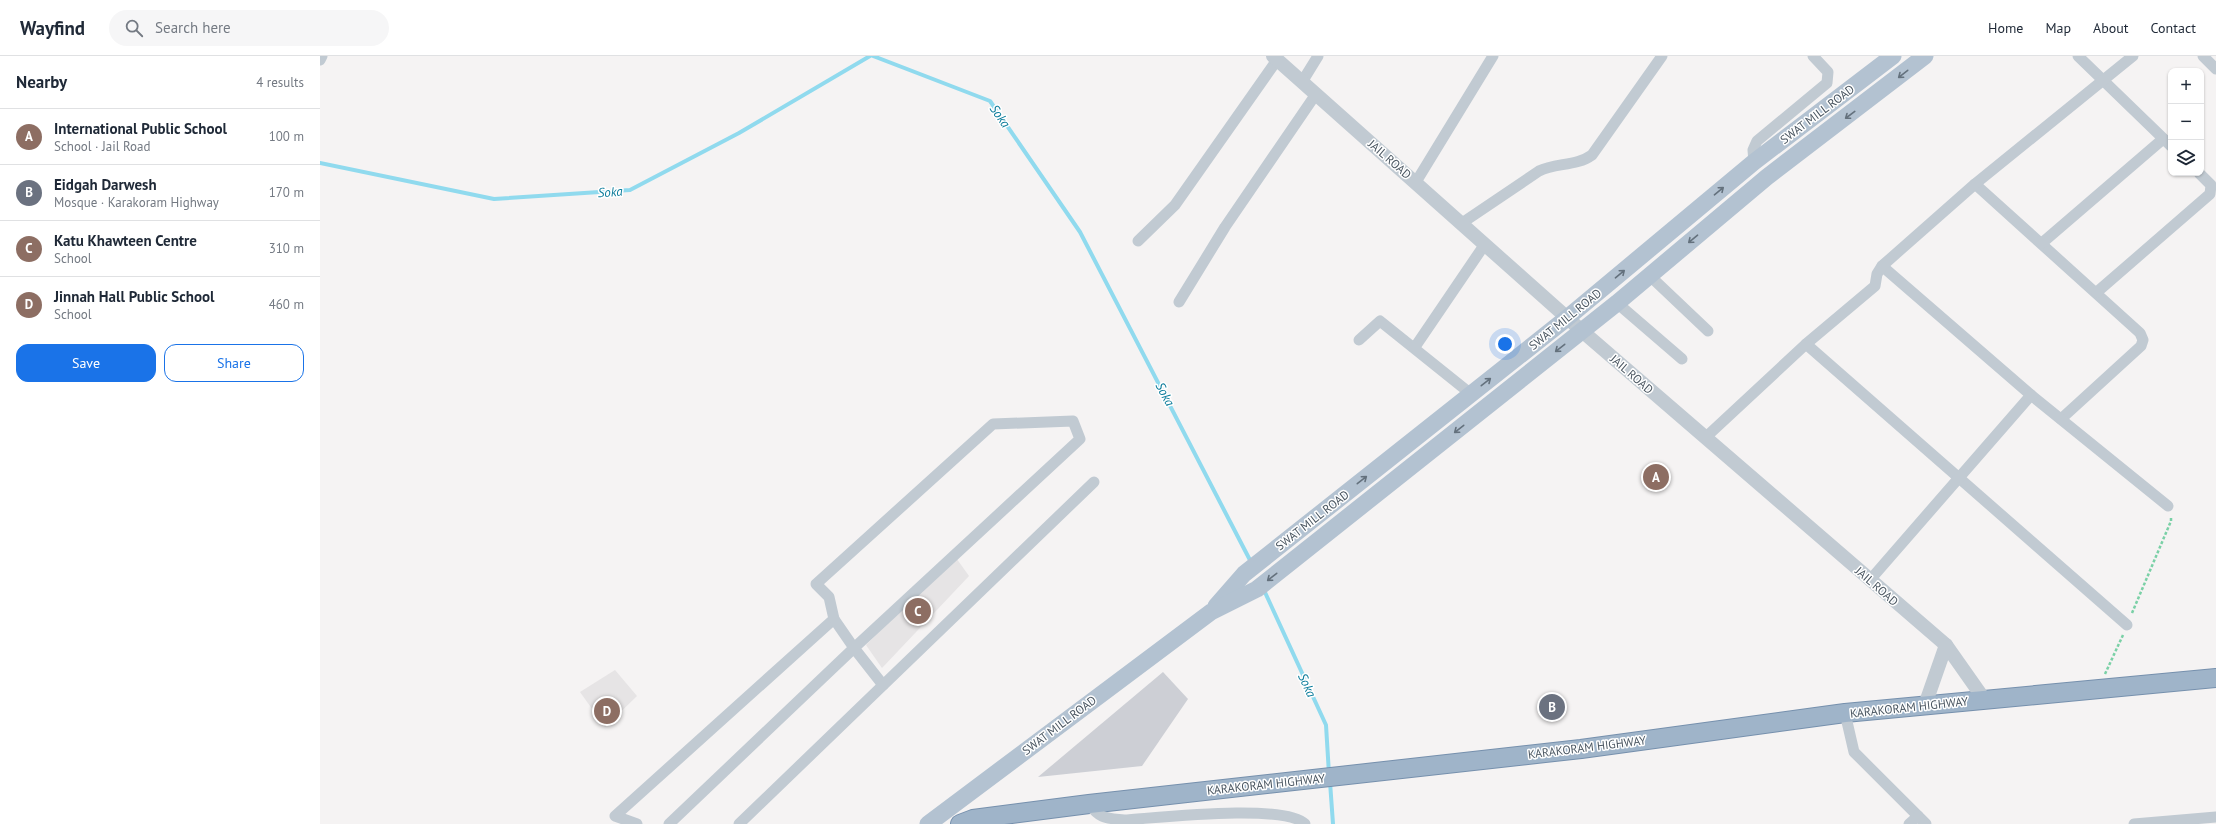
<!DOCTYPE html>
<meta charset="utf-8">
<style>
body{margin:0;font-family:"PT Sans",sans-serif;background:#f6f6f7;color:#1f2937}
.controls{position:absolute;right:12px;top:12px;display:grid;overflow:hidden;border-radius:8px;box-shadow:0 1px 3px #0004}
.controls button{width:36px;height:36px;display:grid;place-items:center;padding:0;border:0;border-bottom:1px solid #e0e1e3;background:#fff;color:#1f2937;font:20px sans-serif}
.you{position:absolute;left:1185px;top:288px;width:14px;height:14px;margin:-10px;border:3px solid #fff;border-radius:50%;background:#1a73e8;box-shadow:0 0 0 6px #1a73e833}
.badge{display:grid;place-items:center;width:26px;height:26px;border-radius:50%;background:#1a73e8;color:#fff;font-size:13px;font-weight:700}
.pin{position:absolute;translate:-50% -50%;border:2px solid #fff;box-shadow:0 1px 4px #0006}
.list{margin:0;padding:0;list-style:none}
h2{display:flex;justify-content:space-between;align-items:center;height:52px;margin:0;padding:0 16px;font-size:17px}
h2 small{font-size:13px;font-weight:400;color:#747a83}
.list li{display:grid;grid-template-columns:26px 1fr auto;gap:12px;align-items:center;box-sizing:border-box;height:56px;padding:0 16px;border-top:1px solid #e0e1e3}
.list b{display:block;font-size:15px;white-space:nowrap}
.list p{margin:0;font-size:13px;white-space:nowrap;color:#747a83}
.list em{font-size:13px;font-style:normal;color:#747a83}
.actions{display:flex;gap:8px;padding:12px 16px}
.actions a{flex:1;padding:9px 0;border:1px solid #1a73e8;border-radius:12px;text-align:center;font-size:14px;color:#1a73e8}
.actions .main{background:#1a73e8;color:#fff}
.icon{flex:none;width:22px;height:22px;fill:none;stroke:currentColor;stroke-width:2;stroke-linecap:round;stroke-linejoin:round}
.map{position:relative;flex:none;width:1896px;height:768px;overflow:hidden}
header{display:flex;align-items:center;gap:24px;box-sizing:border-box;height:56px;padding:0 20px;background:#fff;border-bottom:1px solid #e0e1e3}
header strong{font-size:19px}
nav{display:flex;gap:22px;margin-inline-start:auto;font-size:14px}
.search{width:280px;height:36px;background:#f6f6f7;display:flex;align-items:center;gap:10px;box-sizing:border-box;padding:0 14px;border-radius:22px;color:#747a83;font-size:15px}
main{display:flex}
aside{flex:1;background:#fff}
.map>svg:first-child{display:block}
.education{fill:#e6e4e5}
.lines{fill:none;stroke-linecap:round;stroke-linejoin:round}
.stream{stroke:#90daee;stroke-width:4}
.building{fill:#cdcfd5}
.trunk-casing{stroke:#7690ad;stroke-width:20}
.path{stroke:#7ad0a6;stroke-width:2.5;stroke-dasharray:3 2;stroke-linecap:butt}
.minor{stroke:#c1cad2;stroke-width:11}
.tertiary{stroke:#c1cad2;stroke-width:14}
.primary{stroke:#b3c2d1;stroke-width:17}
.trunk{stroke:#9fb4c9;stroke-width:18}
.oneway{stroke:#64717d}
.labels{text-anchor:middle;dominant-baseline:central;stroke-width:3;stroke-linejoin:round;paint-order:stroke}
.street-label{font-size:12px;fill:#4a5661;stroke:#fff}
.water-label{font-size:13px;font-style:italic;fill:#0c7c9b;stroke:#fff}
</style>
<header>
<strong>Wayfind</strong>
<div class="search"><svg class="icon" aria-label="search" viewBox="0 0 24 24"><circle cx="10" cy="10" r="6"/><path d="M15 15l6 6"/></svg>Search here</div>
<nav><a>Home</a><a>Map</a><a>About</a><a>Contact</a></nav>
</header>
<main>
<aside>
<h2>Nearby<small>4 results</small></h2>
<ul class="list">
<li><span class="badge" style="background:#8d6e63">A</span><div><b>International Public School</b><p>School · Jail Road</p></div><em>100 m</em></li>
<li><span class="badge" style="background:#6b7280">B</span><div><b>Eidgah Darwesh</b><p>Mosque · Karakoram Highway</p></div><em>170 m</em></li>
<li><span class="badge" style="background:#8d6e63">C</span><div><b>Katu Khawteen Centre</b><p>School</p></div><em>310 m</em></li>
<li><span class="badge" style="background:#8d6e63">D</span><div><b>Jinnah Hall Public School</b><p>School</p></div><em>460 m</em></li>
</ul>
<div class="actions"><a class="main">Save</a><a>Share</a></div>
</aside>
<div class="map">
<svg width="1896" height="768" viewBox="0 0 1896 768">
<rect width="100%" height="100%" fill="#f5f3f3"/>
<g class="education">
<polygon points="634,499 649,520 562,612 546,589"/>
<polygon points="295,614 317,640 285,671 260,636"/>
</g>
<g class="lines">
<g class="stream">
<polyline points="553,0 670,45 760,176 932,508"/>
<polyline points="0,107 174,143 310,134 419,77 550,0"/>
<polyline points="943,532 1006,669 1009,718"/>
<polyline points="1010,726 1013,768"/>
</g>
</g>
<polygon class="building" points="843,616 868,643 822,710 718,721"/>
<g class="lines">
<g class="trunk-casing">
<polyline id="trunk" points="640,768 653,763 769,748 1261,693 1525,657 1896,622"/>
</g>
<g class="path">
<polyline points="1812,557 1851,465 1851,460"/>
<polyline points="1785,618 1803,579"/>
</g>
<g class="minor">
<polyline points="1758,0 1851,90"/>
<polyline points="1883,0 1896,13"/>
<polyline points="0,4 2,0"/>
<polyline points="982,26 998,0"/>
<polyline points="1434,106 1433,94 1437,85 1507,27 1508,16 1493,0"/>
<polyline points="1096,126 1173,0"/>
<polyline points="1655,128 1820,277 1823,284 1821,290 1741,363"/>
<path d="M1142,167l77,-52c16,-8 38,-5 53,-16l70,-99"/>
<polyline points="818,185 855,149 957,4"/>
<polyline points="1722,187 1843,83"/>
<polyline points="1562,210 1711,339 1848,450"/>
<polyline points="1330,220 1388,275"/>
<polyline points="1777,236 1890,138 1891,129 1879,117"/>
<polyline points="859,246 905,171 996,38"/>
<polyline points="1297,247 1362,303"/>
<polyline points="1039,284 1060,265 1151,338"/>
<polyline points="1486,288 1807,569"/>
<polyline points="1095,291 1165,188"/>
<polyline points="1386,381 1486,288 1555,230 1557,218 1562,210 1655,128 1813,0"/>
<polyline points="1550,524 1711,339"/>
<polyline points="1525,657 1534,696 1606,768"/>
<path d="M769,748c11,15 17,14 35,16 32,-2 160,-17 181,4"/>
<polyline points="317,768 295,760 514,563"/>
<polyline points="349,768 534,592 514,563 509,541 496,528 673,368 753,365 760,383 534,592 563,629"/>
<polyline points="419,768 774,426"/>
<polyline points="1589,768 1598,760"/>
<polyline points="1814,768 1896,761"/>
</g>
<g class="tertiary">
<polyline points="953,0 1262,275 1626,589 1664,643"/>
<polyline points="1605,649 1626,589"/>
</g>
<g class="primary">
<polyline points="896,550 924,518 1247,262 1434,106 1573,0"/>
<polyline points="608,768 891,556 937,533 1297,247 1447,121 1605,0"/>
</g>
<use href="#trunk" class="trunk"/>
</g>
<defs><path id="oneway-shaft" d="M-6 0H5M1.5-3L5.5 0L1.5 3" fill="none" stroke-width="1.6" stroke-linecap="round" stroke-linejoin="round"/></defs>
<g class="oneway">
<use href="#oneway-shaft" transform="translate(1583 18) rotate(142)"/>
<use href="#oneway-shaft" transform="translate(1530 59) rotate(143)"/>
<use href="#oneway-shaft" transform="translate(1399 135) rotate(-40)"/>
<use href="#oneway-shaft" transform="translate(1373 183) rotate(140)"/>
<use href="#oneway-shaft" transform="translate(1300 218) rotate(-40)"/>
<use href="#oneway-shaft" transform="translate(1240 292) rotate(142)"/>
<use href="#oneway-shaft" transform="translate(1166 326) rotate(-38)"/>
<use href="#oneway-shaft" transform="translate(1139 373) rotate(142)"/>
<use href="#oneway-shaft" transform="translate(1042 424) rotate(-38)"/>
<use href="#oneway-shaft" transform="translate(952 521) rotate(142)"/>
</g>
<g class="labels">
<g class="street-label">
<text transform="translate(1497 58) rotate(-37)">SWAT MILL ROAD</text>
<text transform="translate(1070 103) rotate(41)">JAIL ROAD</text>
<text transform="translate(1245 263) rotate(-39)">SWAT MILL ROAD</text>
<text transform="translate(1312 318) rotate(41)">JAIL ROAD</text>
<text transform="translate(992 464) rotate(-38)">SWAT MILL ROAD</text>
<text transform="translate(1557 530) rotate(41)">JAIL ROAD</text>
<text transform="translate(1589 651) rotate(-6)">KARAKORAM HIGHWAY</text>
<text transform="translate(739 669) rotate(-37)">SWAT MILL ROAD</text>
<text transform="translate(1267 691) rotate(-7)">KARAKORAM HIGHWAY</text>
<text transform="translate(946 728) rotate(-6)">KARAKORAM HIGHWAY</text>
</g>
<g class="water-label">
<text transform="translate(680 60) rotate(55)">Soka</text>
<text transform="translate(290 136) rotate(-4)">Soka</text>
<text transform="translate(845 338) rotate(62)">Soka</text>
<text transform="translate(987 629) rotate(65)">Soka</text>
</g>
</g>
</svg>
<div class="controls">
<button>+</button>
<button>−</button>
<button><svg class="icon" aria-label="layers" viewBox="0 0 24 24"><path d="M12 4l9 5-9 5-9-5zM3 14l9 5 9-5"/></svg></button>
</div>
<div class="you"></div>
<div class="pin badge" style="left:1336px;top:421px;background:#8d6e63">A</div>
<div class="pin badge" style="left:1232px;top:651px;background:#6b7280">B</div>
<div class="pin badge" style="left:598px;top:555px;background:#8d6e63">C</div>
<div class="pin badge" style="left:287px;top:655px;background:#8d6e63">D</div>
</div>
</main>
